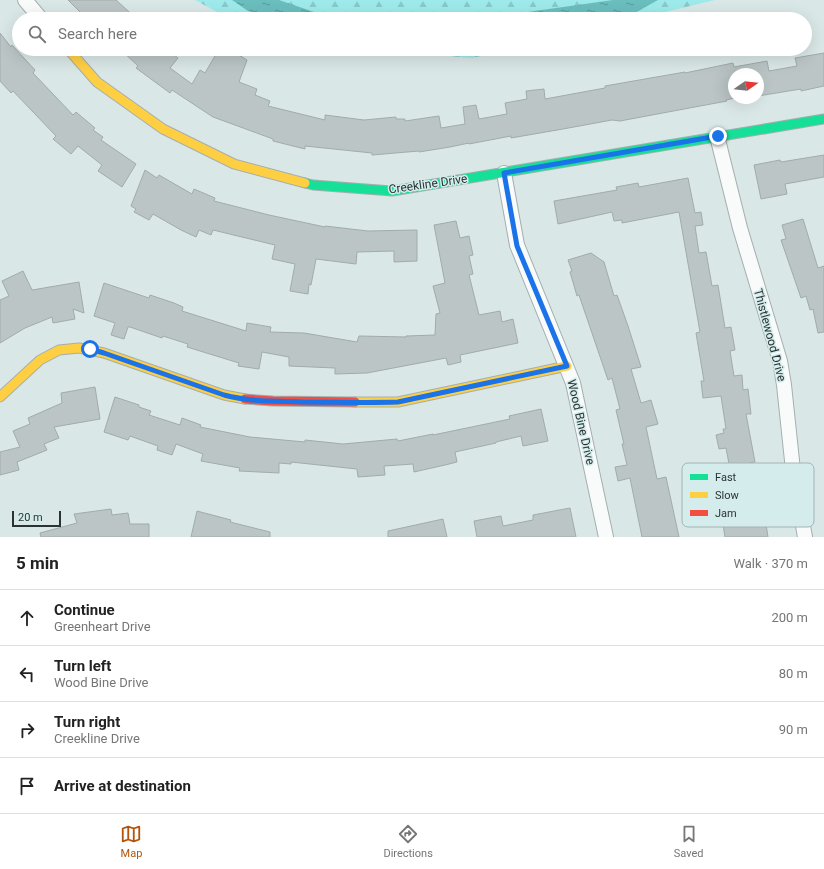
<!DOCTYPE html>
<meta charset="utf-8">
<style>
body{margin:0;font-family:Roboto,sans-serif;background:#f2f2f2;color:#222}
.compass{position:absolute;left:728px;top:68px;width:36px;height:36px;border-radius:50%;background:#fff;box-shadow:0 4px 16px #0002;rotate:76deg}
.scale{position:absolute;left:12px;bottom:10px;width:49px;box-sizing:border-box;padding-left:4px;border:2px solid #2a3333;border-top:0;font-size:11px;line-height:14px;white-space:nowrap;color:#2a3333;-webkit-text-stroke:3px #d5ecec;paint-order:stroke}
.stop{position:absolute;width:12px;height:12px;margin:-9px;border:3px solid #1a73e8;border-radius:50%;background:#fff}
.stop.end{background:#1a73e8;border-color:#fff;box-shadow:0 1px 4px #0008}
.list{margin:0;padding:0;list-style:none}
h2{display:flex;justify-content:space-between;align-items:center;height:52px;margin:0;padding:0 16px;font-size:17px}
h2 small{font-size:13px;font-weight:400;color:#767676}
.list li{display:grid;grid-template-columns:26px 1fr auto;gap:12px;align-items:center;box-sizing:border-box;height:56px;padding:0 16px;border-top:1px solid #e0e0e0}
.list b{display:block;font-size:15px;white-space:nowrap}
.list p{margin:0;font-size:13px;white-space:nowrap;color:#767676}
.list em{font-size:13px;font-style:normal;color:#767676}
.icon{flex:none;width:22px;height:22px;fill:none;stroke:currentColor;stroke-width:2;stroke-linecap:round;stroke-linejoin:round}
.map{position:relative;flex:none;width:824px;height:537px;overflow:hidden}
.search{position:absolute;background:#fff;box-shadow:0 4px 16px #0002;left:12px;right:12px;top:12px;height:44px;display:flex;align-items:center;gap:10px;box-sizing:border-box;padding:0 14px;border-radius:22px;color:#767676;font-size:15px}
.sheet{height:276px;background:#fff}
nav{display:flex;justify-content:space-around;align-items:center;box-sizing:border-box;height:56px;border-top:1px solid #e0e0e0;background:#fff;font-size:11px;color:#767676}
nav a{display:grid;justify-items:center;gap:2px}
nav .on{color:#b45309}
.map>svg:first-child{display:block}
.forest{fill:url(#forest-firs)}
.water{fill:url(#water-ripples)}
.building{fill:#bbc5c5;stroke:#a1abab}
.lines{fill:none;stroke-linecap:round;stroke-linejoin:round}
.street-casing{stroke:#a5aeae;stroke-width:16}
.fast-casing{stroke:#a5aeae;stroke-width:11}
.slow-casing{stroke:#a5aeae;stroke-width:11}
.jam-casing{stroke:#a5aeae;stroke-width:11}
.street{stroke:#f9fbfb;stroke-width:14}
.fast{stroke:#16e098;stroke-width:9}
.slow{stroke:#ffcf43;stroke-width:9}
.jam{stroke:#f24e42;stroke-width:9}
.route{stroke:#1a73e8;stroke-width:5}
.labels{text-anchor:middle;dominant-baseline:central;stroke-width:3;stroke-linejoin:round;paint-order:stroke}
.street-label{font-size:12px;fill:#2a3333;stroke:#d5ecec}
.key{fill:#d5ecec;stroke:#a2b4b4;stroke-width:1}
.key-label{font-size:11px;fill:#2a3333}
</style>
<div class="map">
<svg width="824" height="537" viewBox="0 0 824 537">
<defs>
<pattern id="forest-firs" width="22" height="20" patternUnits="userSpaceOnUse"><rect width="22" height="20" fill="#9eeaeb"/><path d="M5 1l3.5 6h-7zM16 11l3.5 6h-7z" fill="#88c9ca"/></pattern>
<pattern id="water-ripples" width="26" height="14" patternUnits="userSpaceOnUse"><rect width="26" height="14" fill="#6bbebe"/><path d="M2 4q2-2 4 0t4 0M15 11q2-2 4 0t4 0" fill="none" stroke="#589b9b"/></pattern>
</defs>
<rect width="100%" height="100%" fill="#dae7e7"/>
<g class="forest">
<polygon points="195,0 715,0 636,19 230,19"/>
<polygon points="368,49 511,49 472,58"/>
</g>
<g class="water">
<polygon points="232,0 279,0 317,13 393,19 277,19 248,11"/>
<polygon points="613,0 658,0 626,18 621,19 478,19"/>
</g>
<g class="building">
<polygon points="68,0 116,0 137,19 87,19"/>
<polygon points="0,33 11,47 12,45 35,70 33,73 73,115 76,112 95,128 93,130 103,137 101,140 136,164 122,187 98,171 102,165 78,146 71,154 53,139 56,136 13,91 11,93 0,81"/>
<polygon points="120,49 166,49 178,58 170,68 192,84 200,70 205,73 219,49 229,49 247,60 239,82 257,89 255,95 270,101 268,106 325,120 325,115 364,120 396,117 396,119 405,119 405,121 439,116 441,128 465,124 463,107 476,105 479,119 507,114 505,103 527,99 526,91 544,89 545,99 605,88 605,86 685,72 685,73 733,63 734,67 767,61 769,71 797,66 795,58 824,53 824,86 801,91 801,89 758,96 758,74 734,74 735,98 726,100 727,101 620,121 612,120 563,129 511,138 511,136 469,144 469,143 450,147 419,152 419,151 372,155 372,153 305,146 305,149 273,141 273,139 213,117 172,90 170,93 136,68 138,66"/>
<polygon points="824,155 824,177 785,184 787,194 761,199 754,165 780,160 781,162"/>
<polygon points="145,170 157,178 159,175 192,194 194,189 215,198 214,201 269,215 325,227 325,226 368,231 417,230 417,261 394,262 394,251 357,252 356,264 316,259 311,285 309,284 308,294 290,291 295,264 272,259 275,245 213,230 211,235 199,230 196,237 181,230 153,214 149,220 134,212 136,209 131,206"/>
<polygon points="688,178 695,213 701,212 703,225 695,226 699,253 706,252 712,286 718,285 725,328 731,327 735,350 730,351 734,376 742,375 743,390 748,389 751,414 746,414 755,462 749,463 752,487 760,486 768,537 725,537 721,512 724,511 720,486 730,485 728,474 731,474 726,448 719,449 716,435 724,433 723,429 726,429 721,396 703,398 701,381 704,381 696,333 700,332 679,212 622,223 622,220 614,221 612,212 558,224 554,201 617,190 616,187 638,183 639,187"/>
<polygon points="803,219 818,268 824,266 824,332 818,333 813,309 810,310 806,296 801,298 781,240 786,239 782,225"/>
<polygon points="456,221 460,238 469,236 473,255 469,256 473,274 469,275 479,315 500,311 502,322 513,319 518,343 460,355 461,362 448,365 446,358 367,373 335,374 335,368 289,366 289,357 262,352 259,369 238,366 239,363 187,347 188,344 163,336 162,338 130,327 128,327 124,339 111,335 115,323 94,316 104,283 149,298 150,295 174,303 183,307 182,311 246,331 247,323 271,327 270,332 304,333 357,342 359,336 406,337 406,336 435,335 436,314 440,313 433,286 445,283 434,225"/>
<polygon points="591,253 604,262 614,296 617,295 628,326 641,367 631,369 641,403 651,400 658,424 646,427 657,479 666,477 679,537 642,537 630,478 618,481 615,467 627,465 622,444 624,444 616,410 620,409 612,378 608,380 579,295 577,296 570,272 572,271 568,260"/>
<polygon points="23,271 32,290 79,282 84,313 73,309 75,319 53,323 52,317 25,328 0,343 0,300 9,296 2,281"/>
<polygon points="95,387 100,419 54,427 59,438 44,444 47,450 17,462 19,470 0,475 0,452 20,447 13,431 30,424 28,418 62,403 61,393"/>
<polygon points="115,397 139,405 139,407 151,411 149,415 180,425 182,418 201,425 200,427 250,437 305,442 305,440 343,444 397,439 398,441 433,434 433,435 510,419 509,416 541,409 548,441 523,446 521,436 496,442 496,443 455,452 457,462 445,465 414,472 413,464 384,466 385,475 358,477 357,469 291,462 291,464 279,463 279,473 239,471 240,468 201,461 203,454 176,444 172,455 157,450 158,446 130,436 128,440 104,432"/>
<polygon points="570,508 576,537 477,537 474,521 501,516 503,526 533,520 533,515"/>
<polygon points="111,509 112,515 128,513 130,524 149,524 149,537 41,537 40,533 77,523 74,514"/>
<polygon points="197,511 231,520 230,522 270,532 270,537 191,537"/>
<polygon points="443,519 447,537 388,537 388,531"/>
</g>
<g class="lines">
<g class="street-casing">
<g id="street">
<polyline points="25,0 41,19"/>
<polyline points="717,136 740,228 780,361 784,385 793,470 805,537"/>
<polyline points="504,173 517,245 573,383 606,537"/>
</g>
</g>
<g class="fast-casing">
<polyline id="fast" points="305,183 313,185 392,191 824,119"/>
</g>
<g class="slow-casing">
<g id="slow">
<polyline points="68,49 97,82 163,129 234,164 305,183"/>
<polyline points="0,397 40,360 59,350 79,348 104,353 224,395 245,399"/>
<polyline points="355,402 398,402 567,366"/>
</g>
</g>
<g class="jam-casing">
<polyline id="jam" points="245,399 273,401 355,402"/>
</g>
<use href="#street" class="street"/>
<use href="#fast" class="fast"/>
<use href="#slow" class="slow"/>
<use href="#jam" class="jam"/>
</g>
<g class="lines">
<path class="route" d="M90,349l14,4 120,42c26,7 52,6 79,7 32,0 63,1 95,0l169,-36 -50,-120 -13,-73 214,-37"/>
</g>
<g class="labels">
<g class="street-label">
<text transform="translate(428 184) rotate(-8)">Creekline Drive</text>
<text transform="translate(770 335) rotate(75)">Thistlewood Drive</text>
<text transform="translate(581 422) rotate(77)">Wood Bine Drive</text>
</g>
</g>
<rect x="682" y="463" width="132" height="64" rx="6" class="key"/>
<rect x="690" y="474" width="18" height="6" fill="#16e098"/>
<rect x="690" y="492" width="18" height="6" fill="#ffcf43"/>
<rect x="690" y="510" width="18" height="6" fill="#f24e42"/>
<g class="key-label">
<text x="715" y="481">Fast</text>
<text x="715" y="499">Slow</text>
<text x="715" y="517">Jam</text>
</g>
</svg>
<svg class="compass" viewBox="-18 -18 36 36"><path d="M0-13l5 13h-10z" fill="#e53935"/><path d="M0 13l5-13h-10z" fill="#767676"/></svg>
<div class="scale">20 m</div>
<div class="stop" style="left:90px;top:349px"></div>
<div class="stop end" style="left:718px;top:136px"></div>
<div class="search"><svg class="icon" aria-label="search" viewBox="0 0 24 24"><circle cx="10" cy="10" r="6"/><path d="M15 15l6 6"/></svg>Search here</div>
</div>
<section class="sheet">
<h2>5 min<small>Walk · 370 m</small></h2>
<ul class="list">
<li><svg class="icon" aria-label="ahead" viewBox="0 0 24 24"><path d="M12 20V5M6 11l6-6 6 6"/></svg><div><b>Continue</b><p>Greenheart Drive</p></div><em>200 m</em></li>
<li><svg class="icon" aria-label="left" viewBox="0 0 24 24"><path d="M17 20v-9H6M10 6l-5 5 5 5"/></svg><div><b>Turn left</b><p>Wood Bine Drive</p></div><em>80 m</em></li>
<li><svg class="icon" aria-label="right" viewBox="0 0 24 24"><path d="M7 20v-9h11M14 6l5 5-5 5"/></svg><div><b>Turn right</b><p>Creekline Drive</p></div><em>90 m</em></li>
<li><svg class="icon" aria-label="arrive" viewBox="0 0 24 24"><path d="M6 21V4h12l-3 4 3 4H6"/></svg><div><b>Arrive at destination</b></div></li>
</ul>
</section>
<nav>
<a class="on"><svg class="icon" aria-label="map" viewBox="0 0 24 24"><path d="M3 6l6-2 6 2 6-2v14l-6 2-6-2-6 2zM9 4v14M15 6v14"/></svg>Map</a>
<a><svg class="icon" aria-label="directions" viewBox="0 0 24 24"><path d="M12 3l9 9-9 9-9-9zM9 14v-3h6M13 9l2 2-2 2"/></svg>Directions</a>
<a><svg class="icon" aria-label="saved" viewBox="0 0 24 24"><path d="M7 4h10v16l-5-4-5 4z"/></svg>Saved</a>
</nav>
